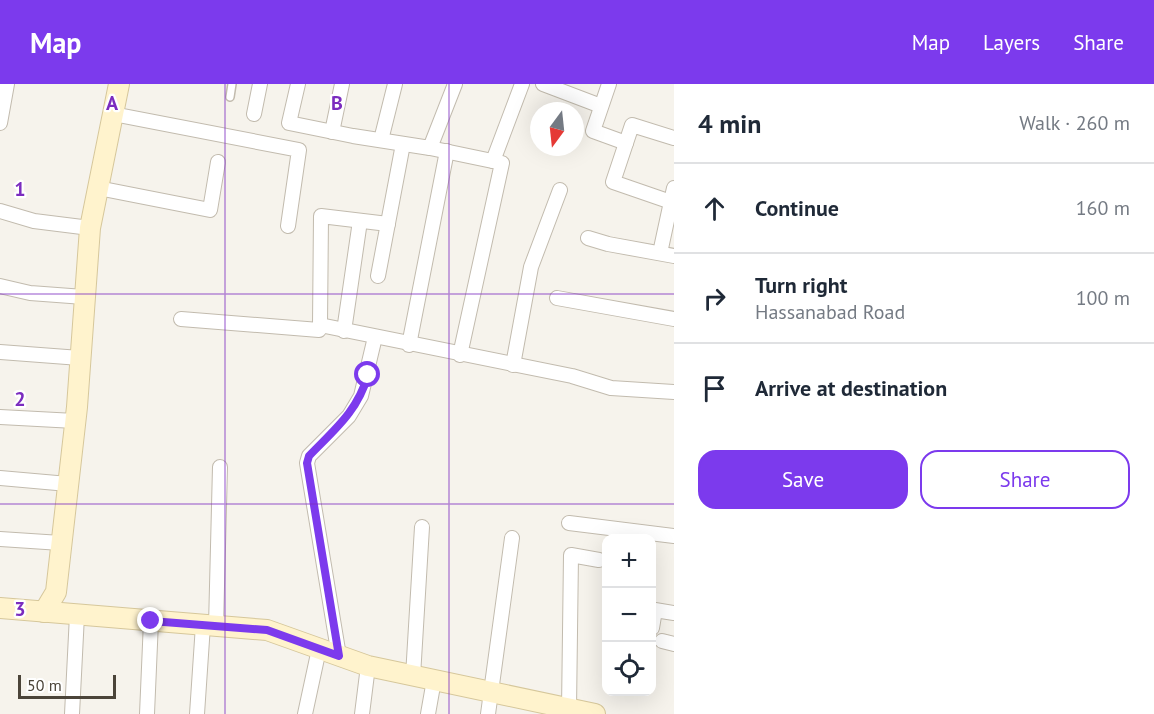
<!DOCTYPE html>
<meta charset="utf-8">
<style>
body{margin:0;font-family:"PT Sans",sans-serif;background:#f6f6f7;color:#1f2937}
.controls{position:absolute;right:18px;bottom:18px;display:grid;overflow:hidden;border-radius:12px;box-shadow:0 6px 24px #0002}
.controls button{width:54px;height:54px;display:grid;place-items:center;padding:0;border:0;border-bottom:2px solid #e0e1e3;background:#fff;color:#1f2937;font:30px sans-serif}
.compass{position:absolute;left:530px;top:18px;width:54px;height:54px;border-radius:50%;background:#fff;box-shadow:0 6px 24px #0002;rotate:195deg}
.scale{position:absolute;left:18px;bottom:15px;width:98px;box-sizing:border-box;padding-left:6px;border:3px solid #4b4439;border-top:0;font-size:16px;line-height:21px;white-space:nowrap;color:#4b4439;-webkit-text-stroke:4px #fff;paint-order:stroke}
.stop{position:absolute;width:18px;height:18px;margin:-14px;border:4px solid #7c3aed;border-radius:50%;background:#fff}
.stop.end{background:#7c3aed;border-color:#fff;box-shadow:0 2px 6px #0008}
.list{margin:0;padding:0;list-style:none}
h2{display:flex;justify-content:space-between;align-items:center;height:78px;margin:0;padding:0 24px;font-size:26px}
h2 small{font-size:20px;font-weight:400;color:#747a83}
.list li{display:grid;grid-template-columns:39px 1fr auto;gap:18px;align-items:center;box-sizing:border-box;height:90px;padding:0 24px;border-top:2px solid #e0e1e3}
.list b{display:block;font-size:22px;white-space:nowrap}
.list p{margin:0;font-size:20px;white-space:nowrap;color:#747a83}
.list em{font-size:20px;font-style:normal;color:#747a83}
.actions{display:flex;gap:12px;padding:18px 24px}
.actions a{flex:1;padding:14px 0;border:2px solid #7c3aed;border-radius:18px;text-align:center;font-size:21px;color:#7c3aed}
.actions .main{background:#7c3aed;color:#fff}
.icon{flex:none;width:33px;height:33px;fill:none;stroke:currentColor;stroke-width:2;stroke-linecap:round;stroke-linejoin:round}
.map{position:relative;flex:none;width:674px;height:630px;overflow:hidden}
header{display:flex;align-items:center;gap:36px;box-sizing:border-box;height:84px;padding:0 30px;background:#7c3aed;color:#fff}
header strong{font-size:28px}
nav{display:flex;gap:33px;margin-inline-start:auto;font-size:21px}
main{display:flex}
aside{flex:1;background:#fff}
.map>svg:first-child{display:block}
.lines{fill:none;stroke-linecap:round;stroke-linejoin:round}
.lane-casing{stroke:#c2bbae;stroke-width:10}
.street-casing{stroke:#c2bbae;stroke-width:16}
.secondary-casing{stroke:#d6c79b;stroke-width:22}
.lane{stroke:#fff;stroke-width:7}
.street{stroke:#fff;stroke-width:14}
.secondary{stroke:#fff3cd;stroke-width:20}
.route{stroke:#7c3aed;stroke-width:8}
.grid{fill:none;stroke:#7b2cbf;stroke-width:1.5;stroke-opacity:0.55}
.grid-label{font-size:20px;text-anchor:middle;font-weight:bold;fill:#7b2cbf;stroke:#fff;stroke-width:4.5;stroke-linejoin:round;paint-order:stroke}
</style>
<header>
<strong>Map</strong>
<nav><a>Map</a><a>Layers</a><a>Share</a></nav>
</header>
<main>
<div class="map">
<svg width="674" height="630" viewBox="0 0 674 630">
<rect width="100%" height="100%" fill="#f6f3ec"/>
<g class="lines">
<g class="lane-casing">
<polyline id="lane" points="230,13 232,0"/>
</g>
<g class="street-casing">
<g id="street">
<polyline points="298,0 289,39 353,52 430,64 455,0"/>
<polyline points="543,0 601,22"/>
<polyline points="609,0 593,47 626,59"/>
<polyline points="113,30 299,66 288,142"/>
<polyline points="254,30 260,0"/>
<polyline points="0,39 7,0"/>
<polyline points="332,48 342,0"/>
<polyline points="381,56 395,0"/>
<polyline points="430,64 502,79 460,271"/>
<polyline points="493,77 522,0"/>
<polyline points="98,104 210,126 218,78"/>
<polyline points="671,118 613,98 632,41 674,54"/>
<polyline points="0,127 34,137 90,144"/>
<polyline points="588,154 608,160 674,172"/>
<polyline points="660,169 674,104"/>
<polyline points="378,192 403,60"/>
<polyline points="0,202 30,209 84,213"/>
<polyline points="557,214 674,235"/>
<polyline points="181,235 319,246 320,241 572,292 611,304 674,308"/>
<polyline points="320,241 321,132 388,140"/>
<polyline points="344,247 360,137"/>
<polyline points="409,261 447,67"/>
<polyline points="0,268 80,274"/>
<polyline points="513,281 531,183 560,106"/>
<polyline points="0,333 75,337"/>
<polyline points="0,394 68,400"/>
<polyline points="569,439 674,452"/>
<polyline points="0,455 61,459"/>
<polyline points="216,542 220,383"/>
<polyline points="652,544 655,526 674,529"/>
<polyline points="662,557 674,560"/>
<polyline points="339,572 307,379 309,372 349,332 361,312 375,253"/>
<polyline points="413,592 422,443"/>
<polyline points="569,625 571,471 599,476"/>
<polyline points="72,630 77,531"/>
<polyline points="147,630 151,537"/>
<polyline points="197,630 203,541"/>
<polyline points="305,630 319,565"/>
<polyline points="362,630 368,582"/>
<polyline points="428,630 434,596"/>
<polyline points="488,630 512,454"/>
</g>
</g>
<g class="secondary-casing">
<g id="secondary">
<polyline points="0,524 267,546 368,582 595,630"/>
<polyline points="44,528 56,508 77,323 90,144 119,0"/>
</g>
</g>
<use href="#lane" class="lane"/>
<use href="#street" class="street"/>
<use href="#secondary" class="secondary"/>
</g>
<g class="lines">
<path class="route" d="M151,537l116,9 72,26 -32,-193 2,-7c26,-27 48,-44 59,-81"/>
</g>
<path class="grid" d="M225,0v630M449,0v630M0,210h674M0,420h674"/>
<g class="grid-label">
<text x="112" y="26">A</text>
<text x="337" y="26">B</text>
<text x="20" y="112">1</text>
<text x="20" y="322">2</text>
<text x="20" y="532">3</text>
</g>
</svg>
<div class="controls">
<button>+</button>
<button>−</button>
<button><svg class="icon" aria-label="locate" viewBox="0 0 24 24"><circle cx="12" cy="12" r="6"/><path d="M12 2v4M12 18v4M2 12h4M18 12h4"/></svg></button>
</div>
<svg class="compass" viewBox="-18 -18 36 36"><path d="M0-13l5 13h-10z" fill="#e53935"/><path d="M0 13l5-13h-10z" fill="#747a83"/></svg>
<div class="scale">50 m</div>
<div class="stop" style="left:368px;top:291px"></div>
<div class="stop end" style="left:151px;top:537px"></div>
</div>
<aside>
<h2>4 min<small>Walk · 260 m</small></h2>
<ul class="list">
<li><svg class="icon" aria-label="ahead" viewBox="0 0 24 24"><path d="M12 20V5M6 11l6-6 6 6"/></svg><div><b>Continue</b></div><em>160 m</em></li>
<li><svg class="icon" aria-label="right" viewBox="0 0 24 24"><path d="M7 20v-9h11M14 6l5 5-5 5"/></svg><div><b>Turn right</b><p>Hassanabad Road</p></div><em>100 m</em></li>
<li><svg class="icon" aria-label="arrive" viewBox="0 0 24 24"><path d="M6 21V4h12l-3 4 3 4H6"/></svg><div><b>Arrive at destination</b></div></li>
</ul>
<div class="actions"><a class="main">Save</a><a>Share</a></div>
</aside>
</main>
